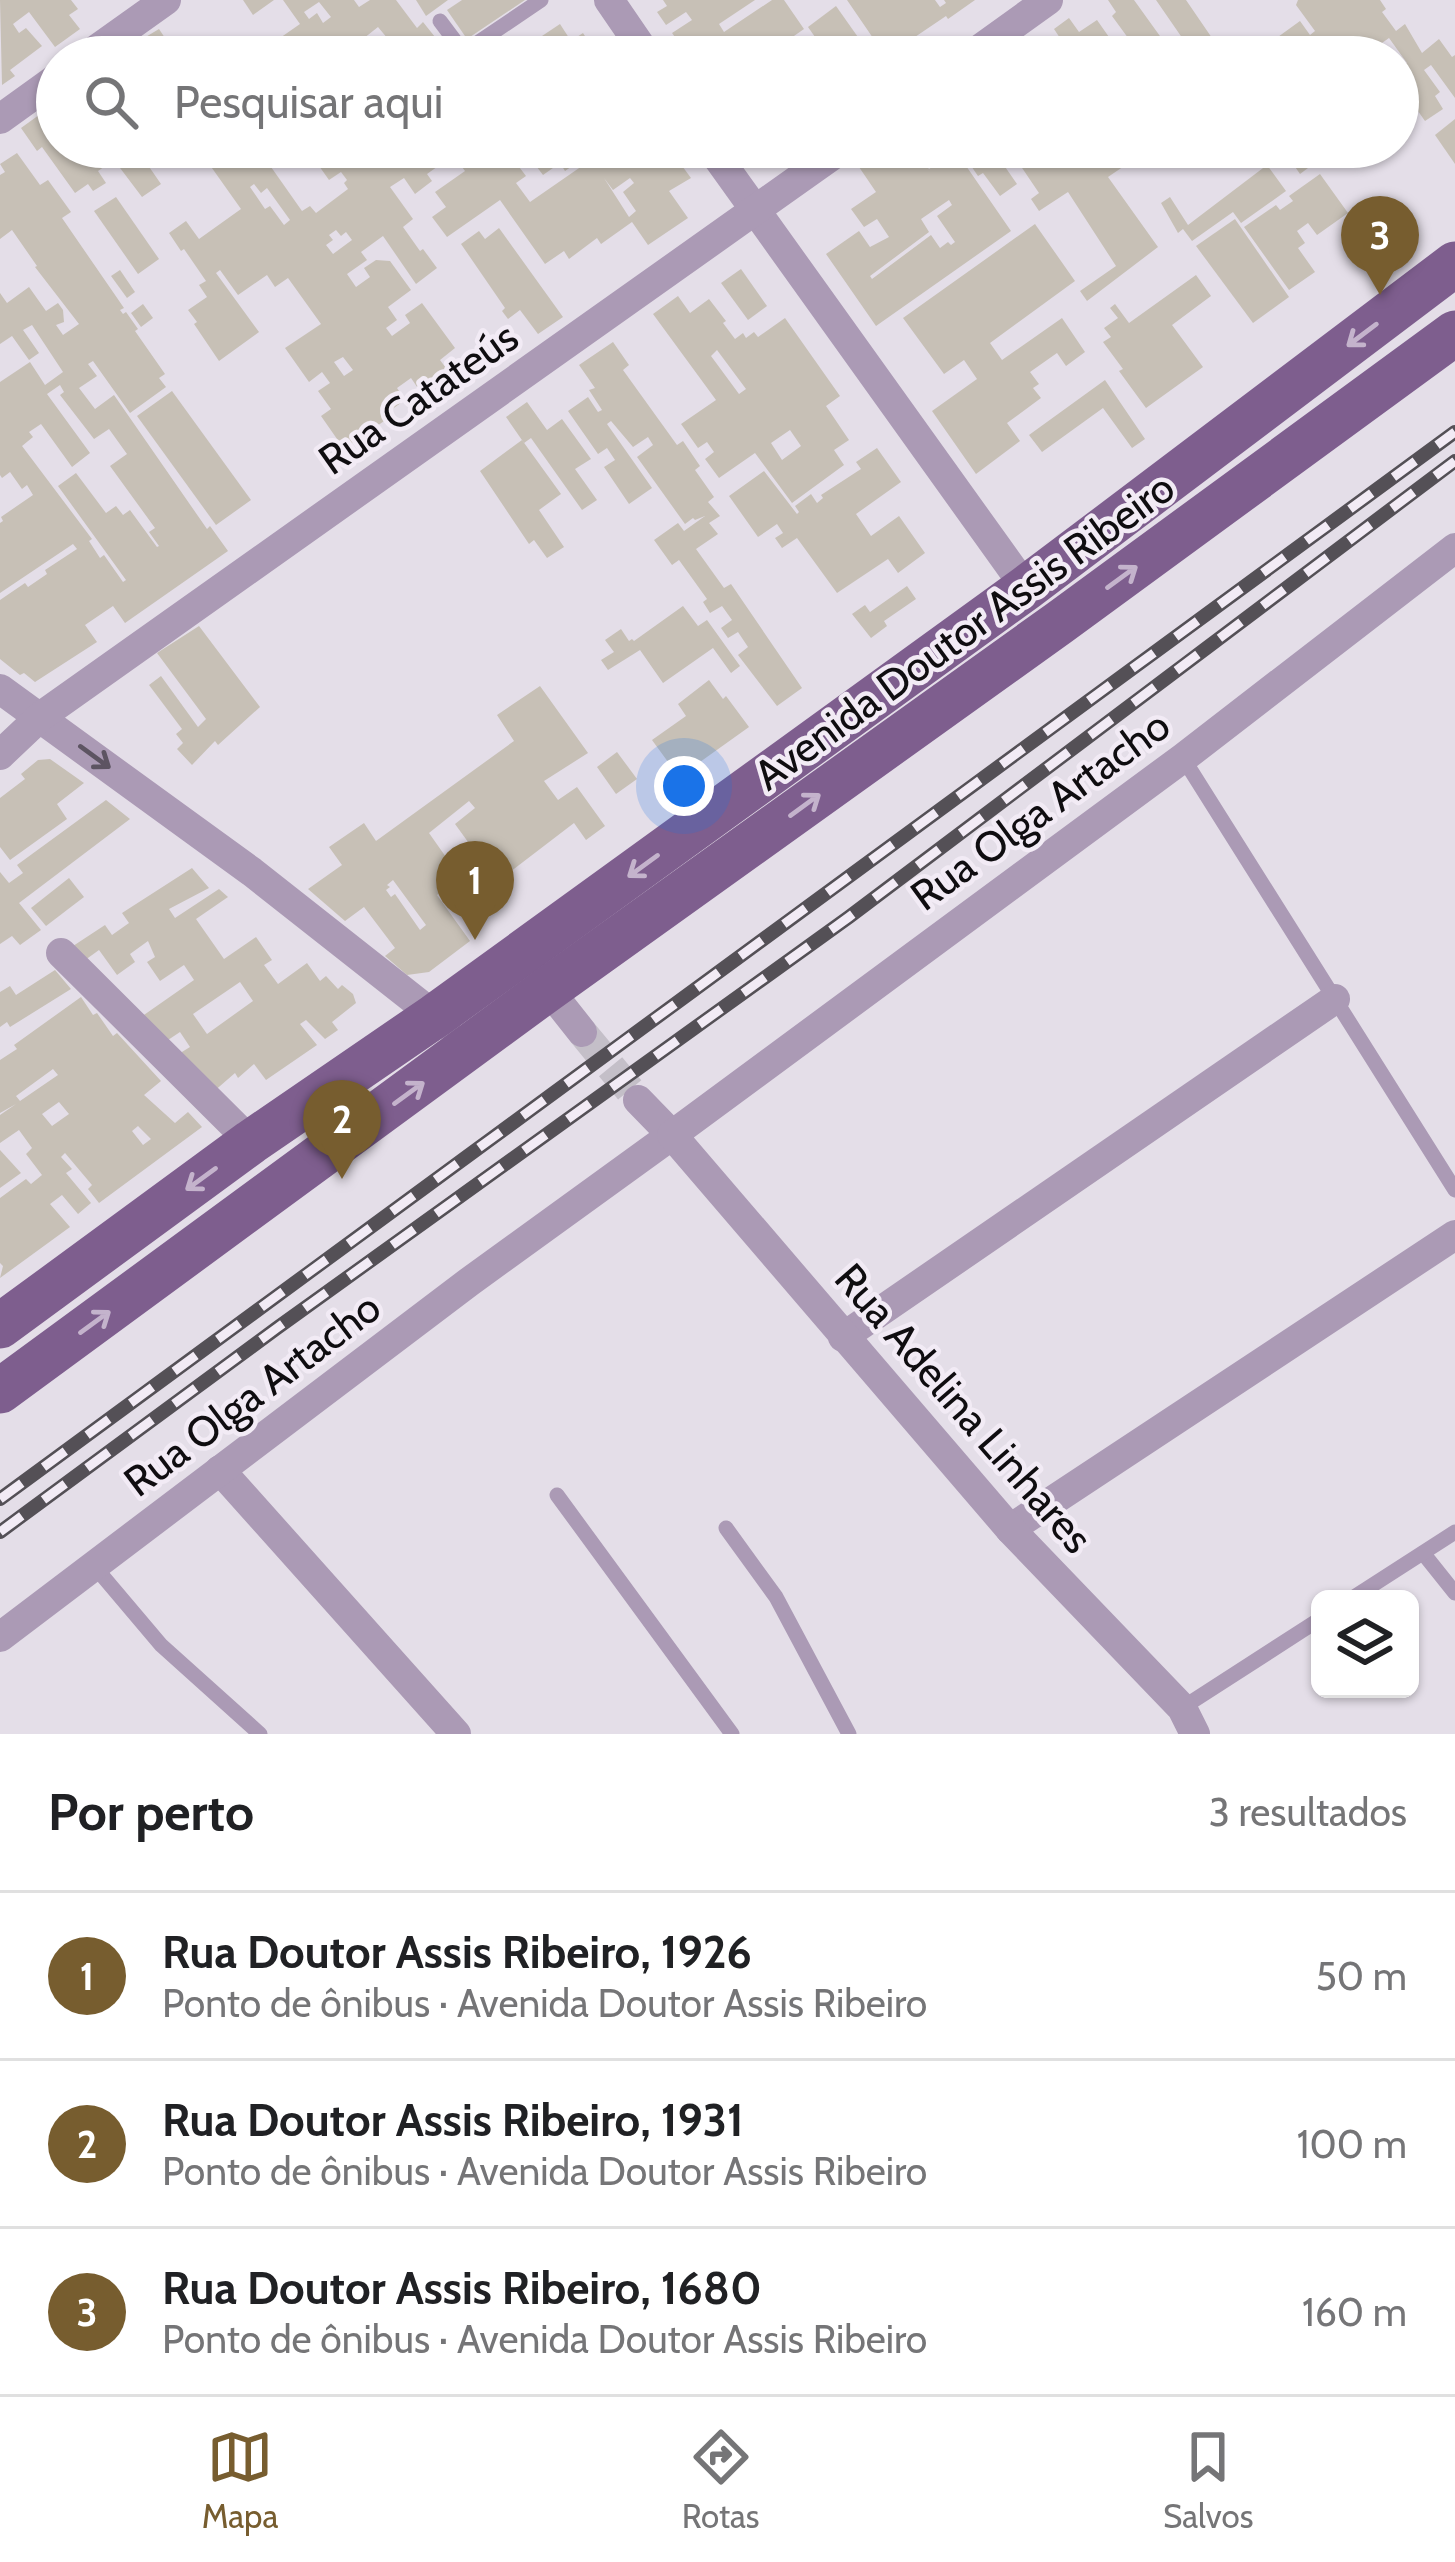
<!DOCTYPE html>
<html lang="pt">
<meta charset="utf-8">
<style>
body{margin:0;font-family:Cabin,sans-serif;background:#f2f2f2;color:#202124}
.controls{position:absolute;right:36px;bottom:36px;display:grid;overflow:hidden;border-radius:18px;box-shadow:0 3px 9px #0004}
.controls button{width:108px;height:108px;display:grid;place-items:center;padding:0;border:0;border-bottom:3px solid #e0e0e0;background:#fff;color:#202124;font:60px sans-serif}
.you{position:absolute;left:684px;top:786px;width:42px;height:42px;margin:-30px;border:9px solid #fff;border-radius:50%;background:#1a73e8;box-shadow:0 0 0 18px #1a73e833}
.badge{display:grid;place-items:center;width:78px;height:78px;border-radius:50%;background:#775d2f;color:#fff;font-size:39px;font-weight:700}
.pin{position:absolute;translate:-50% -99px;filter:drop-shadow(0 3px 6px #0008)}
.pin::after{content:'';position:absolute;top:63px;width:42px;height:36px;background:inherit;clip-path:polygon(0 0,100% 0,50% 100%)}
.list{margin:0;padding:0;list-style:none}
h2{display:flex;justify-content:space-between;align-items:center;height:156px;margin:0;padding:0 48px;font-size:51px}
h2 small{font-size:39px;font-weight:400;color:#757577}
.list li{display:grid;grid-template-columns:78px 1fr auto;gap:36px;align-items:center;box-sizing:border-box;height:168px;padding:0 48px;border-top:3px solid #e0e0e0}
.list b{display:block;font-size:45px;white-space:nowrap}
.list p{margin:0;font-size:39px;white-space:nowrap;color:#757577}
.list em{font-size:39px;font-style:normal;color:#757577}
.icon{flex:none;width:66px;height:66px;fill:none;stroke:currentColor;stroke-width:2;stroke-linecap:round;stroke-linejoin:round}
.map{position:relative;flex:none;width:1455px;height:1734px;overflow:hidden}
.search{position:absolute;background:#fff;box-shadow:0 3px 9px #0004;left:36px;right:36px;top:36px;height:132px;display:flex;align-items:center;gap:30px;box-sizing:border-box;padding:0 42px;border-radius:66px;color:#757577;font-size:45px}
.sheet{height:660px;background:#fff}
nav{display:flex;justify-content:space-around;align-items:center;box-sizing:border-box;height:168px;border-top:3px solid #e0e0e0;background:#fff;font-size:33px;color:#757577}
nav a{display:grid;justify-items:center;gap:6px}
nav .on{color:#775d2f}
.map>svg:first-child{display:block}
.building{fill:#c7c0b6;fill-rule:evenodd}
.lines{fill:none;stroke-linecap:round;stroke-linejoin:round}
.minor-tunnel{stroke:#c4bfc8;stroke-width:30;stroke-dasharray:30 15;stroke-linecap:butt}
.service{stroke:#ab9ab5;stroke-width:15}
.minor{stroke:#ab9ab5;stroke-width:30}
.primary{stroke:#7e5e8e;stroke-width:45}
.rail-casing{stroke:#545056;stroke-width:14}
.rail{stroke:#f2ebf5;stroke-width:9;stroke-dasharray:27;stroke-linecap:butt}
.oneway{stroke:#c4b3cc}
.oneway2{stroke:#5d5462}
.labels{text-anchor:middle;dominant-baseline:central;stroke-width:9;stroke-linejoin:round;paint-order:stroke}
.street-label{font-size:42px;fill:#0f0d10;stroke:#f2ebf5}
</style>
<div class="map">
<svg width="1455" height="1734" viewBox="0 0 1455 1734">
<rect width="100%" height="100%" fill="#e4dee8"/>
<g class="building">
<polygon points="0,0 71,0 78,9 69,15 80,29 55,47 29,12 13,24 19,33 26,28 42,46 10,70 15,76 2,85"/>
<polygon points="243,0 274,0 253,15"/>
<path d="M283,0h71l5,7 11,-7h26l21,28 6,-6 28,35h-73l19,-14 -5,-7 -4,3 -10,-12 -24,19 -5,-6 -5,4 10,13h-94l-3,-3 43,-30zM319,2l12,15 -8,6 -6,-10 -8,6 -5,-7z"/>
<polygon points="416,0 448,0 426,16"/>
<polygon points="462,0 525,0 467,39 447,10"/>
<polygon points="663,0 755,0 719,24 724,32 772,0 784,0 804,29 771,52 770,49 758,57 689,57 672,33 692,20 686,12 666,25 657,12 667,6"/>
<polygon points="847,0 935,0 940,7 946,3 944,0 975,0 948,19 946,16 912,39 914,43 894,57 886,57"/>
<polygon points="1108,0 1134,0 1175,57 1142,57 1112,16 1116,12"/>
<polygon points="1156,0 1186,0 1225,57 1248,41 1253,49 1241,57 1187,57 1196,51 1189,40 1185,42"/>
<polygon points="1298,0 1380,0 1386,9 1382,12 1396,31 1405,24 1422,53 1439,39 1452,57 1455,55 1455,98 1431,65 1424,70 1440,92 1435,96 1443,109 1425,121 1401,87 1398,90 1398,70 1407,63 1389,38 1372,50 1377,57 1369,57 1358,40 1345,50 1350,57 1340,57 1337,53 1331,57 1282,57 1271,42 1300,21 1310,35 1315,31 1296,5"/>
<polygon points="836,6 872,57 829,57 808,27"/>
<polygon points="1069,18 1079,32 1097,20 1123,57 1079,57 1070,44 1066,47 1054,29"/>
<polygon points="560,24 571,41 583,33 594,50 599,47 607,57 533,57 527,46"/>
<polygon points="159,29 169,44 174,41 185,57 128,57 148,43 144,38"/>
<polygon points="499,41 510,57 481,57 479,54"/>
<polygon points="57,102 57,147 159,147 143,158 161,184 142,197 114,160 98,171 106,183 93,191 88,184 75,193 42,147 37,151 21,128"/>
<polygon points="1455,119 1455,164 1435,135"/>
<polygon points="165,147 189,147 173,158"/>
<path d="M212,147h45l45,64 8,-5 6,7 32,-24 -4,-6 3,-3 -6,-8 -12,8 -22,-31 -9,6 -6,-8h31l8,11 16,-11h5l4,6 9,-6h18l13,20 28,-20h41l-38,27 5,7 -17,13 -11,-16 -14,9 23,32 -10,8 17,24 3,-2 14,19 -21,16 -33,-48 -22,16 6,8 -20,14 9,13 14,-10 -6,-9 12,-8 14,1 21,29 -23,17 9,13 -11,8 6,8 18,-13 -5,-8 17,-12 33,45 -15,12 9,12 -21,15 8,10 -8,6 -17,-25 -14,10 8,12 -21,15 3,4 -43,30 -23,-33 10,-7 -13,-18 12,-8 -8,-11 -13,10 -24,-34 36,-24 -33,-46 -13,9 -8,-12 -29,20 -18,-25 -4,3 43,59 -40,29 -25,-37 3,-2 -9,-12 19,-13 -8,-12 7,-4 -22,-32 -3,2 -12,-18 17,-12 13,18 42,-30 -39,-55zM254,184l7,9 6,-5 23,32 -6,5 -14,-19 -5,3 -15,-22zM336,230l5,6 5,-4 6,8 -19,14 -7,-9 7,-5 -4,-5zM343,357l10,13 -9,6 -10,-14z"/>
<path d="M466,147h38l22,29 -10,7 14,19 78,-54 2,3 6,-4h41l10,13 7,-5 17,23 -22,13 19,27 -40,27 -16,-23 -31,22 -4,-6 -28,21 -5,-8 -19,13 -45,-64 -53,37 -15,-20 14,-10 -11,-15 30,-21 -6,-8 13,-8zM604,178l9,12 17,-12 4,5 -11,9 13,19 -7,6z"/>
<polygon points="537,147 600,147 565,171 560,163 543,175 527,154"/>
<polygon points="753,147 795,147 778,160 760,156"/>
<path d="M888,147h25l16,22 12,-8 -10,-14h22l58,84 -135,95 -50,-72 33,-23 11,16 19,-10 -12,-18 -13,8 -13,-18 25,-17 -17,-25zM949,200l3,5 -15,11 18,26 -4,3 -3,-3 -8,6 -9,-13 -59,44 -2,-3 59,-44 -8,-13z"/>
<polygon points="958,147 1128,147 1136,158 1108,177 1158,247 1087,301 1080,291 1116,266 1068,192 1039,211 1031,199 1039,193 1010,150 1001,156 1001,161 1017,184 1000,196 983,173 978,176"/>
<polygon points="1291,147 1336,147 1300,174 1285,152"/>
<path d="M17,153l23,32 8,-5 23,32 -9,6 62,90 -4,2 3,4 3,-2 12,17 -3,2 30,43 -6,4 7,9 -36,26 -37,-52 -5,3 9,12 -18,12 16,21 19,-14 93,134 3,-3 18,25 -103,72 -12,-17 -28,19 12,17 -62,40 -11,-9 -4,2 -20,-16v-59l25,-17 3,4 19,-13 -2,-4 32,-21 -4,-5 -73,49v-70l3,-2 -2,-4 32,-22 -6,-10 -5,4 -12,-17 -8,6 -2,-3v-93l30,-20 15,23 18,-13 -31,-47 -9,5 16,23 -10,7 -17,-24 -12,8v-51l7,10 22,-16 17,24 12,-8 5,7 1,12 -8,3 7,10 16,-11 -44,-57 2,-1 -25,-36 -12,9v-64l5,-3 -5,-8zM60,385l4,7 -4,3 34,44 15,-10 18,25 -17,12 45,62 -6,4 10,14 -2,1 -27,-37 -7,5 -7,-9 -10,7 -30,-40 -18,13 68,94 -3,2 -19,-27 -4,3 -11,-17 3,-2 -70,-93 11,-9 -4,-5 12,-8 31,43 18,-14 -43,-59z"/>
<polygon points="1267,165 1286,191 1241,223 1233,212 1192,241 1183,229 1178,233 1161,203 1170,197 1188,225"/>
<polygon points="1320,174 1348,213 1317,235 1308,223 1297,231 1305,243 1298,248 1315,272 1289,290 1244,227 1276,205 1280,210 1293,201 1289,196"/>
<polygon points="116,197 159,259 138,274 94,211"/>
<polygon points="1235,219 1289,297 1253,323 1196,246"/>
<polygon points="1035,224 1075,281 990,343 1002,360 1062,318 1085,352 1066,366 1057,353 1030,372 1039,384 1033,388 1041,398 1007,423 1020,441 976,474 932,411 977,379 964,360 944,374 903,318"/>
<polygon points="499,228 563,317 538,334 520,310 508,319 502,311 505,308 461,244 479,231 485,239"/>
<polygon points="741,269 767,306 748,320 721,283"/>
<polygon points="120,270 135,292 127,298 111,276"/>
<polygon points="1196,275 1211,296 1172,325 1203,367 1146,408 1119,371 1123,369 1103,342 1111,337 1104,328 1118,318 1110,308 1115,304 1129,323"/>
<path d="M678,296l12,17 19,-14 17,22 -3,2 12,16 8,-6 3,5 8,-6 4,5 27,-19 55,78 -14,10 23,34 -15,10 10,15 -52,38 -37,-50 -36,25 -14,-19 9,-7 -7,-10 -9,6 -17,-24 35,-24 -63,-86zM717,350l29,39 -7,5 -28,-38zM790,430l11,16 -19,14 -11,-17z"/>
<polygon points="143,304 153,318 141,327 131,313"/>
<polygon points="613,342 629,365 623,370 677,445 683,441 700,466 695,470 714,497 708,502 720,516 709,523 718,534 696,549 724,588 731,584 802,688 777,706 738,655 748,647 738,632 728,638 721,628 732,620 722,606 710,613 703,602 707,599 679,560 672,565 654,540 678,523 684,531 705,516 695,520 693,518 685,524 637,457 653,445 648,437 633,447 611,421 607,424 652,488 629,504 604,467 615,460 607,448 598,454 568,411 588,397 598,412 602,410 589,390 595,388 579,365"/>
<polygon points="1105,380 1145,439 1132,448 1103,408 1042,452 1029,435"/>
<polygon points="172,391 251,500 216,525 137,416"/>
<polygon points="527,402 547,430 562,419 591,459 575,469 597,500 582,510 531,438 524,443 506,417"/>
<polygon points="522,440 561,494 539,510 564,547 547,558 534,540 529,544 480,471"/>
<polygon points="877,448 901,482 856,514 871,536 899,516 925,553 898,573 888,559 837,593 797,538 782,548 775,538 783,533 777,524 758,537 729,496 764,471 797,514 799,512 795,506 811,494 817,503 823,498 821,495 861,469 856,462"/>
<polygon points="907,586 916,599 884,621 887,626 871,638 852,614 865,605 870,612"/>
<polygon points="683,606 698,626 707,620 740,666 731,673 713,648 663,683 640,650 608,670 601,660 614,652 605,640 621,629 629,641 632,639 634,641"/>
<polygon points="199,626 260,707 218,745 215,741 192,765 177,749 183,743 176,734 182,729 149,685 161,676 198,727 206,719 157,653"/>
<polygon points="709,680 723,699 726,696 749,727 679,777 652,740 686,716 678,704"/>
<path d="M540,686l48,67 -44,28 14,19 19,-13 28,39 -19,14 -12,-17 -77,59 -42,-58 20,-16 -6,-7 -40,32 31,44 -23,18 33,46 -41,31 -22,3 -22,-19 10,-8 -31,-41 -19,14 -37,-32 34,-24 -13,-18 35,-24 12,18 138,-100 -17,-26zM393,880l33,45 -6,5 -25,-36 -4,3 -5,-7 4,-3 -3,-2z"/>
<polygon points="617,752 637,779 616,794 597,767"/>
<polygon points="50,759 84,783 57,804 67,819 10,860 0,847 0,798 25,779 21,774 38,760"/>
<polygon points="106,800 130,819 19,903 41,930 20,945 12,936 0,944 0,872 9,883 23,873 17,865"/>
<path d="M192,868l17,20 -40,21 6,9 44,-29 9,8 -32,22 28,40 32,-22 16,23 -8,5 14,19 29,-21 13,18 6,-5 12,13 4,-4 11,9 3,9 -24,19 6,8 -13,9 -19,-19 -6,4 17,21 -51,35 -12,-16 -16,14 -3,-5 -23,20 -35,-38 13,-8 -10,-15 -15,10 -24,-25 53,-37 -10,-15 -24,16 -13,-19 8,-5 -7,-16 -18,13 5,8 -18,13 -18,-25 -18,13 -11,-15 35,-23 7,10 17,-12 -7,-10zM240,982l13,19 -46,33 -14,-20z"/>
<polygon points="69,878 84,897 46,926 31,908"/>
<polygon points="55,970 71,989 10,1027 7,1022 0,1027 0,992 10,986 16,995"/>
<path d="M81,997l12,18 4,-2 16,23 4,-3 44,48 -17,14 31,28 13,-11 14,15 -103,76 -11,-14 4,-4 -27,-32 -4,4 11,12 -6,4 25,30 -13,11 -16,-19 -12,9 20,23 -70,51 3,-12 -3,-3v-65l26,-19 5,5 11,-9 -16,-21 6,-6 -13,-18 -19,13v-28l16,-11 -16,9v-53l17,-11 -3,-4zM53,1069l5,6 -38,26 -4,-5zM59,1102l10,12 -17,12 -10,-12zM138,1126l13,13 -8,6 -11,-14z"/>
<polygon points="0,1150 21,1173 0,1188"/>
</g>
<g class="lines">
<polyline class="minor-tunnel" points="582,1032 638,1100"/>
<g class="service">
<polyline points="440,21 467,57"/>
<polyline points="462,57 473,46 541,0"/>
<polyline points="1183,758 1455,1190"/>
<polyline points="557,1495 732,1734"/>
<polyline points="726,1528 776,1597 849,1734"/>
<polyline points="1423,1553 1455,1593"/>
<polyline points="95,1567 161,1645 260,1734"/>
<polyline points="1351,1599 1455,1532"/>
<polyline points="1182,1708 1320,1619"/>
</g>
<g class="minor">
<polyline points="609,0 648,57"/>
<polyline points="86,57 166,0"/>
<polyline points="969,57 1048,0"/>
<polyline points="0,119 57,78"/>
<polyline points="710,147 1026,588"/>
<polyline points="0,689 252,872 445,1024"/>
<polyline points="0,755 40,717 844,147"/>
<polyline points="61,953 251,1142"/>
<polyline points="548,989 582,1032"/>
<polyline points="843,1337 1335,999"/>
<polyline points="220,1470 456,1734"/>
<polyline points="1010,1529 1455,1235"/>
<polyline points="0,1637 469,1282 672,1135 638,1100"/>
<polyline points="1195,1734 1182,1708 1010,1529 672,1135 1183,758 1455,548"/>
</g>
<g class="primary">
<polyline points="0,1326 251,1142 435,1016 1026,588 1455,264"/>
<polyline points="0,1391 548,989 1059,623 1455,333"/>
</g>
<g class="rail-casing">
<g id="rail">
<polyline points="0,1499 1455,432"/>
<polyline points="0,1532 277,1328 849,917 1455,461"/>
</g>
</g>
<use href="#rail" class="rail"/>
</g>
<defs><path id="oneway-shaft" d="M-6 0H5M1.5-3L5.5 0L1.5 3" fill="none" stroke-width="1.6" stroke-linecap="round" stroke-linejoin="round" transform="scale(3)"/></defs>
<g class="oneway">
<use href="#oneway-shaft" transform="translate(1362 335) rotate(143)"/>
<use href="#oneway-shaft" transform="translate(1122 577) rotate(-36)"/>
<use href="#oneway-shaft" transform="translate(805 805) rotate(-36)"/>
<use href="#oneway-shaft" transform="translate(643 866) rotate(144)"/>
<use href="#oneway-shaft" transform="translate(409 1093) rotate(-36)"/>
<use href="#oneway-shaft" transform="translate(201 1179) rotate(144)"/>
<use href="#oneway-shaft" transform="translate(95 1322) rotate(-36)"/>
</g>
<use class="oneway2" href="#oneway-shaft" transform="translate(95 757) rotate(36)"/>
<g class="labels">
<g class="street-label">
<text transform="translate(418 398) rotate(-35)">Rua Catateús</text>
<text transform="translate(964 631) rotate(-36)">Avenida Doutor Assis Ribeiro</text>
<text transform="translate(1040 810) rotate(-36)">Rua Olga Artacho</text>
<text transform="translate(252 1394) rotate(-37)">Rua Olga Artacho</text>
<text transform="translate(964 1408) rotate(49)">Rua Adelina Linhares</text>
</g>
</g>
</svg>
<div class="controls">
<button><svg class="icon" aria-label="layers" viewBox="0 0 24 24"><path d="M12 4l9 5-9 5-9-5zM3 14l9 5 9-5"/></svg></button>
</div>
<div class="you"></div>
<div class="pin badge" style="left:475px;top:940px">1</div>
<div class="pin badge" style="left:342px;top:1179px">2</div>
<div class="pin badge" style="left:1380px;top:295px">3</div>
<div class="search"><svg class="icon" aria-label="search" viewBox="0 0 24 24"><circle cx="10" cy="10" r="6"/><path d="M15 15l6 6"/></svg>Pesquisar aqui</div>
</div>
<section class="sheet">
<h2>Por perto<small>3 resultados</small></h2>
<ul class="list">
<li><span class="badge">1</span><div><b>Rua Doutor Assis Ribeiro, 1926</b><p>Ponto de ônibus · Avenida Doutor Assis Ribeiro</p></div><em>50 m</em></li>
<li><span class="badge">2</span><div><b>Rua Doutor Assis Ribeiro, 1931</b><p>Ponto de ônibus · Avenida Doutor Assis Ribeiro</p></div><em>100 m</em></li>
<li><span class="badge">3</span><div><b>Rua Doutor Assis Ribeiro, 1680</b><p>Ponto de ônibus · Avenida Doutor Assis Ribeiro</p></div><em>160 m</em></li>
</ul>
</section>
<nav>
<a class="on"><svg class="icon" aria-label="map" viewBox="0 0 24 24"><path d="M3 6l6-2 6 2 6-2v14l-6 2-6-2-6 2zM9 4v14M15 6v14"/></svg>Mapa</a>
<a><svg class="icon" aria-label="directions" viewBox="0 0 24 24"><path d="M12 3l9 9-9 9-9-9zM9 14v-3h6M13 9l2 2-2 2"/></svg>Rotas</a>
<a><svg class="icon" aria-label="saved" viewBox="0 0 24 24"><path d="M7 4h10v16l-5-4-5 4z"/></svg>Salvos</a>
</nav>
